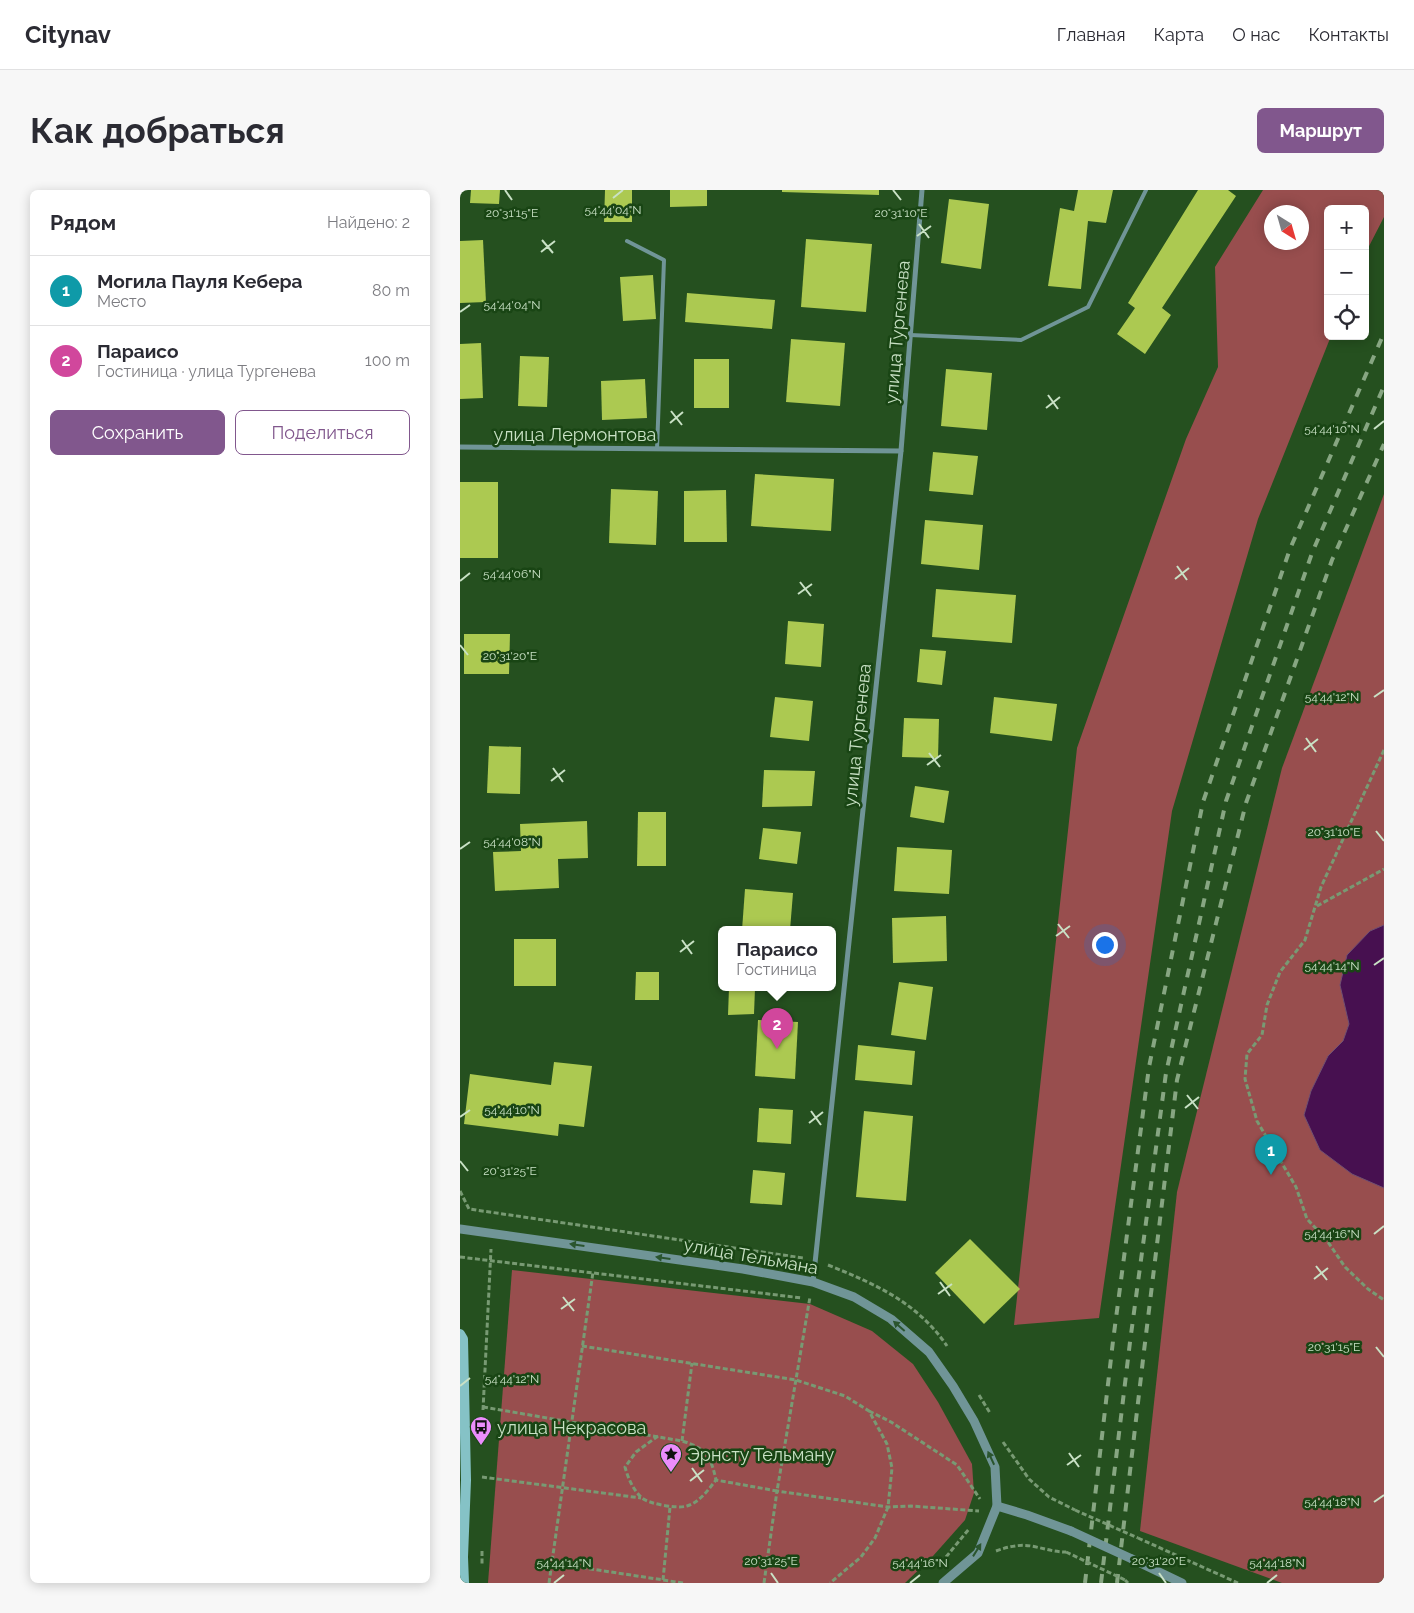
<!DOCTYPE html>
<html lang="ru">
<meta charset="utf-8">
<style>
body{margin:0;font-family:Raleway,sans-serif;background:#f7f7f7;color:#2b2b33}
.controls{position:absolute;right:15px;top:15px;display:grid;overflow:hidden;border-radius:8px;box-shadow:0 2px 12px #0003}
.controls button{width:45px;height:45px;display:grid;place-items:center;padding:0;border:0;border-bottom:1px solid #e1e1e2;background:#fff;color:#2b2b33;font:25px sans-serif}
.compass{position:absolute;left:804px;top:15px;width:45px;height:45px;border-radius:50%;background:#fff;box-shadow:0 2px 12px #0003;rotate:143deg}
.you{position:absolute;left:644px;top:754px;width:18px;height:18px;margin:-12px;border:4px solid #fff;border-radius:50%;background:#1a73e8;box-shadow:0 0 0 8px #1a73e833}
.badge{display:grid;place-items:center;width:32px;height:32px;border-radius:50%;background:#81578d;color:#fff;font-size:16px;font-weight:700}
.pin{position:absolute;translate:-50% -41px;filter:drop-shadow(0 1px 2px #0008)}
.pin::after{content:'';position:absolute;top:26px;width:18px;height:15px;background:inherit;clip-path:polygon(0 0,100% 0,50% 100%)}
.popup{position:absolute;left:258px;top:736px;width:118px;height:65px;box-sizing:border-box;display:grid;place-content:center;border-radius:8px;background:#fff;filter:drop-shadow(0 1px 4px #0005);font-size:16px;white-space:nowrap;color:#7c7c81}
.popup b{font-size:19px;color:#2b2b33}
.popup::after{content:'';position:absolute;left:50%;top:100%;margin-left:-10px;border:10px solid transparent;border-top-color:#fff}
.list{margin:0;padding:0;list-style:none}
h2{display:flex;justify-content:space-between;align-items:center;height:65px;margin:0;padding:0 20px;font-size:21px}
h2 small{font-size:16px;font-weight:400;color:#7c7c81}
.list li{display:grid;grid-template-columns:32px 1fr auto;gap:15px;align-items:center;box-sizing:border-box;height:70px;padding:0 20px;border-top:1px solid #e1e1e2}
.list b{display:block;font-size:19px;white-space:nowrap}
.list p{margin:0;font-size:16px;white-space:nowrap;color:#7c7c81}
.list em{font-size:16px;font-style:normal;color:#7c7c81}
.actions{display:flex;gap:10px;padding:15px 20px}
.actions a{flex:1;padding:11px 0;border:1px solid #81578d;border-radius:8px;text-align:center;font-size:18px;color:#81578d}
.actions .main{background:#81578d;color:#fff}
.icon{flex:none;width:28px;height:28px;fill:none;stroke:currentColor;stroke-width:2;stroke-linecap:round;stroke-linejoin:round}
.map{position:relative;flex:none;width:924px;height:1393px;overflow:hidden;border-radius:8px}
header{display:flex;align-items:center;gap:30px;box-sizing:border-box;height:70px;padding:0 25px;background:#fff;border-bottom:1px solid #e1e1e2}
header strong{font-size:24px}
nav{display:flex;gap:28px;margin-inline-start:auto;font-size:18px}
.intro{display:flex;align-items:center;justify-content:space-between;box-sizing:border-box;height:120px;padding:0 30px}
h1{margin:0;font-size:35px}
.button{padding:12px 22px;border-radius:8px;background:#81578d;color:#fff;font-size:18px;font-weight:700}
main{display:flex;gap:30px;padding:0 30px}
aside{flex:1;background:#fff;border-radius:8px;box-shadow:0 2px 12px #0003}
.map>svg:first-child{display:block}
.green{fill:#984e4e;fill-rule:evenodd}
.water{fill:#471050;stroke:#6e4f73}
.building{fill:#acc951}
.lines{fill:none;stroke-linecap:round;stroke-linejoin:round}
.path{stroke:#789a73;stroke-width:3;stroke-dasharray:5 2.5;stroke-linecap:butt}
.service{stroke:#709597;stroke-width:4}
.minor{stroke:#709597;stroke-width:5}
.tertiary{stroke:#709597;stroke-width:9}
.secondary{stroke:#85c2c6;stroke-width:10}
.rail{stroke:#87a682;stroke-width:4;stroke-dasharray:9 9;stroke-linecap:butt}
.path-bridge{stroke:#789a73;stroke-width:3;stroke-dasharray:5 2.5;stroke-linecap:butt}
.tertiary-bridge{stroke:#709597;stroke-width:9}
.oneway{fill:#2a552e}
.ticks{fill:none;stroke:#c9e1c5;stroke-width:2}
.labels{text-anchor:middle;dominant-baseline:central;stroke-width:5;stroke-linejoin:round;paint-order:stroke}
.street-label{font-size:18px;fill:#c9e1c5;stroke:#194514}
.poi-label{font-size:18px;fill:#c9e1c5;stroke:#194514;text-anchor:start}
.ticks-label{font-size:12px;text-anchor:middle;fill:#c9e1c5;stroke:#194514;stroke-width:5;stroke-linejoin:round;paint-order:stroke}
</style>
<header>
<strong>Citynav</strong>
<nav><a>Главная</a><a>Карта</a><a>О нас</a><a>Контакты</a></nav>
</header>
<div class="intro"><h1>Как добраться</h1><a class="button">Маршрут</a></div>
<main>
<aside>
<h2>Рядом<small>Найдено: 2</small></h2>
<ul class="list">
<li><span class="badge" style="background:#0f9aa8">1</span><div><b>Могила Пауля Кебера</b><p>Место</p></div><em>80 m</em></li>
<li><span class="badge" style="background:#d1479c">2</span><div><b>Параисо</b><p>Гостиница · улица Тургенева</p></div><em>100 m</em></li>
</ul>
<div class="actions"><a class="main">Сохранить</a><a>Поделиться</a></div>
</aside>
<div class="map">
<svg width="924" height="1393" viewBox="0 0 924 1393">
<rect width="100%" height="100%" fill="#25501f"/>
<g class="green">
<path d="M803,0h121v27l-19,37v-45h-37v127h3l-73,183 -86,292 -73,507 -85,7 63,-577 109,-309 32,-72 -3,-100zM812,22h30v30h-30z"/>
<polygon points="924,304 924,1393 822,1393 680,1341 717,1002 822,578"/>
<polygon points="52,1080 350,1114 412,1141 453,1174 478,1212 512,1274 514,1303 505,1330 473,1366 445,1393 28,1393"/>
</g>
<polygon class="water" points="924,735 924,998 892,984 860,960 844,925 851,901 868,866 883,851 889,834 880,795 887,765 910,741"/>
<g class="building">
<polygon points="11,0 40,0 39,14 10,13"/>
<polygon points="145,0 172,0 172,32 144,32"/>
<polygon points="210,0 247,0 247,16 210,17"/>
<polygon points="322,0 419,0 419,5 322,2"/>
<polygon points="618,0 653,0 646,33 628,31 621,99 588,96 600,18 614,21"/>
<polygon points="738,0 768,0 776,6 702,118 711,125 685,164 657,144 675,118 668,113"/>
<polygon points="489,9 529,14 521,79 481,73"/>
<polygon points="346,49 412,54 406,122 341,117"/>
<polygon points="23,50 26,112 0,113 0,51"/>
<polygon points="193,85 196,129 163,131 160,87"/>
<polygon points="227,103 315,110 312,139 225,132"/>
<polygon points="331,149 385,153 380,216 326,212"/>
<polygon points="21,153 23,208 0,209 0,154"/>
<polygon points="60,166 89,167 87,217 58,216"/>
<rect x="234" y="169" width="35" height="49"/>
<polygon points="486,179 532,183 527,240 481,236"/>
<polygon points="185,189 187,228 142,230 141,191"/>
<polygon points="473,262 518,266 513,305 469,301"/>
<polygon points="295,284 374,289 371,341 291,336"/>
<rect x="0" y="292" width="38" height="76"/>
<polygon points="151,299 198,301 196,355 149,353"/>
<polygon points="266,300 267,352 224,352 224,301"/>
<polygon points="465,330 523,335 519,380 461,374"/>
<polygon points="476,399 556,405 552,453 472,447"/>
<polygon points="328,431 364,434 361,477 325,474"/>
<polygon points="4,444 50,444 49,484 4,484"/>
<polygon points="460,459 486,461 482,495 457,492"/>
<polygon points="315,507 353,511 349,551 310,547"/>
<polygon points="534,507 597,514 592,551 530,543"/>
<polygon points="444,528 479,529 478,568 442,567"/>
<polygon points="29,556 61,557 60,604 27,603"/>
<polygon points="304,580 355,581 352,616 302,617"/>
<polygon points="455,596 489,601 484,633 450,627"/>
<polygon points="178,622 206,622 206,676 177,676"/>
<polygon points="127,631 128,668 98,669 99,698 35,701 33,662 61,661 60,634"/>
<polygon points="303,638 341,642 337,674 299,669"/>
<polygon points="437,657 492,660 489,704 434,701"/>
<polygon points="285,699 333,703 330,740 282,740"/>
<polygon points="486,726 487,771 433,773 432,728"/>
<rect x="54" y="749" width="42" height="47"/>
<polygon points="176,782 199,782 199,810 175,810"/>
<polygon points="439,792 473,797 466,850 431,845"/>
<polygon points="269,798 295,798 294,824 268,825"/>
<polygon points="298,830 338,832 335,889 295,886"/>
<polygon points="398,855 455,861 452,895 395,890"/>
<polygon points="94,872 132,876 124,937 99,934 98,946 4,934 10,884 91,895"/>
<polygon points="299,918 333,920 331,954 297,952"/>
<polygon points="404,921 453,926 446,1011 396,1007"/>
<polygon points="293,980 325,983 322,1015 290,1013"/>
<polygon points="510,1049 560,1099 524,1134 475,1083"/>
</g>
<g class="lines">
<g class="path">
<polyline points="924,560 861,697 845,750 820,782 807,815 802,845 787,864 785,889 797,931 836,997 847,1029 866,1049 885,1077 908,1099 924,1110"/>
<polyline points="857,716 924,679"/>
<polyline points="0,1001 9,1019 343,1068"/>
<polyline points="0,1067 342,1108"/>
<path d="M368,1075c47,19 89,37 119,81"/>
<polyline points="122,1156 336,1190 385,1206 409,1221 427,1254 432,1278 428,1317 415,1348 401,1367 370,1393"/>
<polyline points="519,1205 530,1223"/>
<path d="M23,1217l199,34c24,7 29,16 34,39"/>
<polyline points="23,1220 31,1059"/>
<polyline points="409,1221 431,1232 497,1275 520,1309"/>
<path d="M198,1246l-22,16 -11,15c3,11 8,23 17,31 7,6 36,11 45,8 13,-4 21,-16 29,-26l61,11 33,-194"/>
<polyline points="222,1251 232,1173"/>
<polyline points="543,1252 569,1289 589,1307 615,1320"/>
<polyline points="22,1287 181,1308"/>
<polyline points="678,1348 778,1393"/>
<polyline points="22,1361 22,1375"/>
<path d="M536,1361c11,-4 23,-7 35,-5 12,2 22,6 35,6"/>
<polyline points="486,1367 509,1339"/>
<polyline points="92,1373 223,1393"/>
<polyline points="203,1390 210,1317"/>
<polyline points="665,1390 668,1393"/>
<polyline points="89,1393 133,1082"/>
<polyline points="304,1393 317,1301 428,1317 451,1316 519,1321"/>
</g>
<g class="service">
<polyline points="167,51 204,70 197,259"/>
<polyline points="450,145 561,150 628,117 686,0"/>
</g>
<g class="minor">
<polyline points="0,257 441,261"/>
<polyline points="353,1092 441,261 462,0"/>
</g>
<g class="tertiary">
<polyline points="0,1039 283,1079 353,1092 394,1107 431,1129 469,1162 493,1196 514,1231 535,1277 537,1316 518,1363 483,1393"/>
<polyline points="537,1316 567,1325 611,1341"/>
<polyline points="672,1369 722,1393"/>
</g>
<polyline class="secondary" points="0,1144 3,1149 6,1290 3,1367 4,1393"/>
<g class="rail">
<polyline points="625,1393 653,1151 689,877 743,612 830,359 924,143"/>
<polyline points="641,1393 670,1152 706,883 766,611 852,363 924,196"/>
<polyline points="657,1393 684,1161 717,890 786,613 872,370 924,254"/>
</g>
<g class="path-bridge">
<polyline points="615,1320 678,1348"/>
<polyline points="606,1362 665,1390"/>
</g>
<polyline class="tertiary-bridge" points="611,1341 672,1369"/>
</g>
<defs><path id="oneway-solid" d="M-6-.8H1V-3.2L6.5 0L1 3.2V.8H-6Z" transform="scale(1.25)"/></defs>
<g class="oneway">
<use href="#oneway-solid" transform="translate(117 1055) rotate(-172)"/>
<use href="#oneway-solid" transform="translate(203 1068) rotate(-172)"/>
<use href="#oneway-solid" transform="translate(439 1136) rotate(-139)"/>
<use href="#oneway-solid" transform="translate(531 1268) rotate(-115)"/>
<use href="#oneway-solid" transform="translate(517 1360) rotate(-58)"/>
</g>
<path class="ticks" d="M45,0l7,10M433,0l8,10M153,8l10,-8M459,34l10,14M457,46l14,-10M82,50l11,13M81,62l14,-11M0,122l10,-7M588,205l10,14M586,218l14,-11M211,221l11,14M210,233l13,-11M914,239l10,-8M717,376l10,14M715,389l14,-11M0,391l10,-8M340,392l11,14M338,404l14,-10M0,455l8,10M914,507l10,-7M846,548l10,14M844,560l14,-11M469,563l11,14M467,575l14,-10M93,578l10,14M91,591l14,-11M916,641l8,10M0,659l10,-7M598,734l11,14M596,746l14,-10M222,750l10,14M220,762l14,-11M914,775l10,-7M727,905l11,14M725,918l14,-11M351,921l10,14M0,927l10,-7M349,933l14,-11M0,971l8,10M914,1044l10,-8M856,1076l11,14M854,1089l14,-11M480,1092l10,14M478,1104l14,-10M103,1107l11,14M101,1119l14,-10M916,1157l8,10M0,1196l10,-8M609,1263l10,14M607,1275l14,-10M232,1278l10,14M230,1291l14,-11M914,1312l10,-7M311,1383l7,10M699,1383l7,10M94,1393l10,-8M450,1393l10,-8M807,1393l10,-8"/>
<defs>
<g id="bus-pin" transform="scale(1.125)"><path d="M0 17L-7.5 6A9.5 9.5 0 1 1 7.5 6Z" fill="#eb8dfc" stroke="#194514"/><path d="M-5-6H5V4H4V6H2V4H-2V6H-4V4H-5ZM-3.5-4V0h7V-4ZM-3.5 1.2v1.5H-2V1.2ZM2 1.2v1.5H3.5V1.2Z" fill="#111"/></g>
<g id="sight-pin" transform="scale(1.125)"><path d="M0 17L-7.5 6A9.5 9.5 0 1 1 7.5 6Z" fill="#eb8dfc" stroke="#194514"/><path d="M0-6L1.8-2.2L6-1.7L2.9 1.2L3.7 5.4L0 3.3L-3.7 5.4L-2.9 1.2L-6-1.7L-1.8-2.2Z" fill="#111"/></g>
</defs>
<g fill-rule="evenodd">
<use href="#bus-pin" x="21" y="1237"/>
<use href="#sight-pin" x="211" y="1264"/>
</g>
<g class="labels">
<g class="street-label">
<text transform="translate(437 142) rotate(-85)">улица Тургенева</text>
<text x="115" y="244">улица Лермонтова</text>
<text transform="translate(397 545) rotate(-84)">улица Тургенева</text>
<text transform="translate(291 1066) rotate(10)">улица Тельмана</text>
</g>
<g class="poi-label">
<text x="37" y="1237">улица Некрасова</text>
<text x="227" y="1264">Эрнсту Тельману</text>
</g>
</g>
<g class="ticks-label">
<text x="153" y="24">54°44'04"N</text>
<text x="441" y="27">20°31'10"E</text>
<text x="52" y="27">20°31'15"E</text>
<text x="52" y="119">54°44'04"N</text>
<text x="872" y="243">54°44'10"N</text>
<text x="52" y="388">54°44'06"N</text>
<text x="50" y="470">20°31'20"E</text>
<text x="872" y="511">54°44'12"N</text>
<text x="874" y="646">20°31'10"E</text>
<text x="52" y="656">54°44'08"N</text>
<text x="872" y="780">54°44'14"N</text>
<text x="52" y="924">54°44'10"N</text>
<text x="50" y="985">20°31'25"E</text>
<text x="872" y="1048">54°44'16"N</text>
<text x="874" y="1161">20°31'15"E</text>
<text x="52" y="1193">54°44'12"N</text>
<text x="872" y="1316">54°44'18"N</text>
<text x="311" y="1375">20°31'25"E</text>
<text x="699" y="1375">20°31'20"E</text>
<text x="104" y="1377">54°44'14"N</text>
<text x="460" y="1377">54°44'16"N</text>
<text x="817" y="1377">54°44'18"N</text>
</g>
</svg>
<div class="controls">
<button>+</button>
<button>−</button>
<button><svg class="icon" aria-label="locate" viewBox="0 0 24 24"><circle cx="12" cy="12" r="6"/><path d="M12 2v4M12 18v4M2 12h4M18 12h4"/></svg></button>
</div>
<svg class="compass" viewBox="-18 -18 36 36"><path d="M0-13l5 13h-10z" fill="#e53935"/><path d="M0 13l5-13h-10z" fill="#7c7c81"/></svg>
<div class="you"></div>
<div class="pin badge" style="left:811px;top:985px;background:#0f9aa8">1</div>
<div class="pin badge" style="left:317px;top:859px;background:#d1479c">2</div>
<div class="popup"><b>Параисо</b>Гостиница</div>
</div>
</main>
